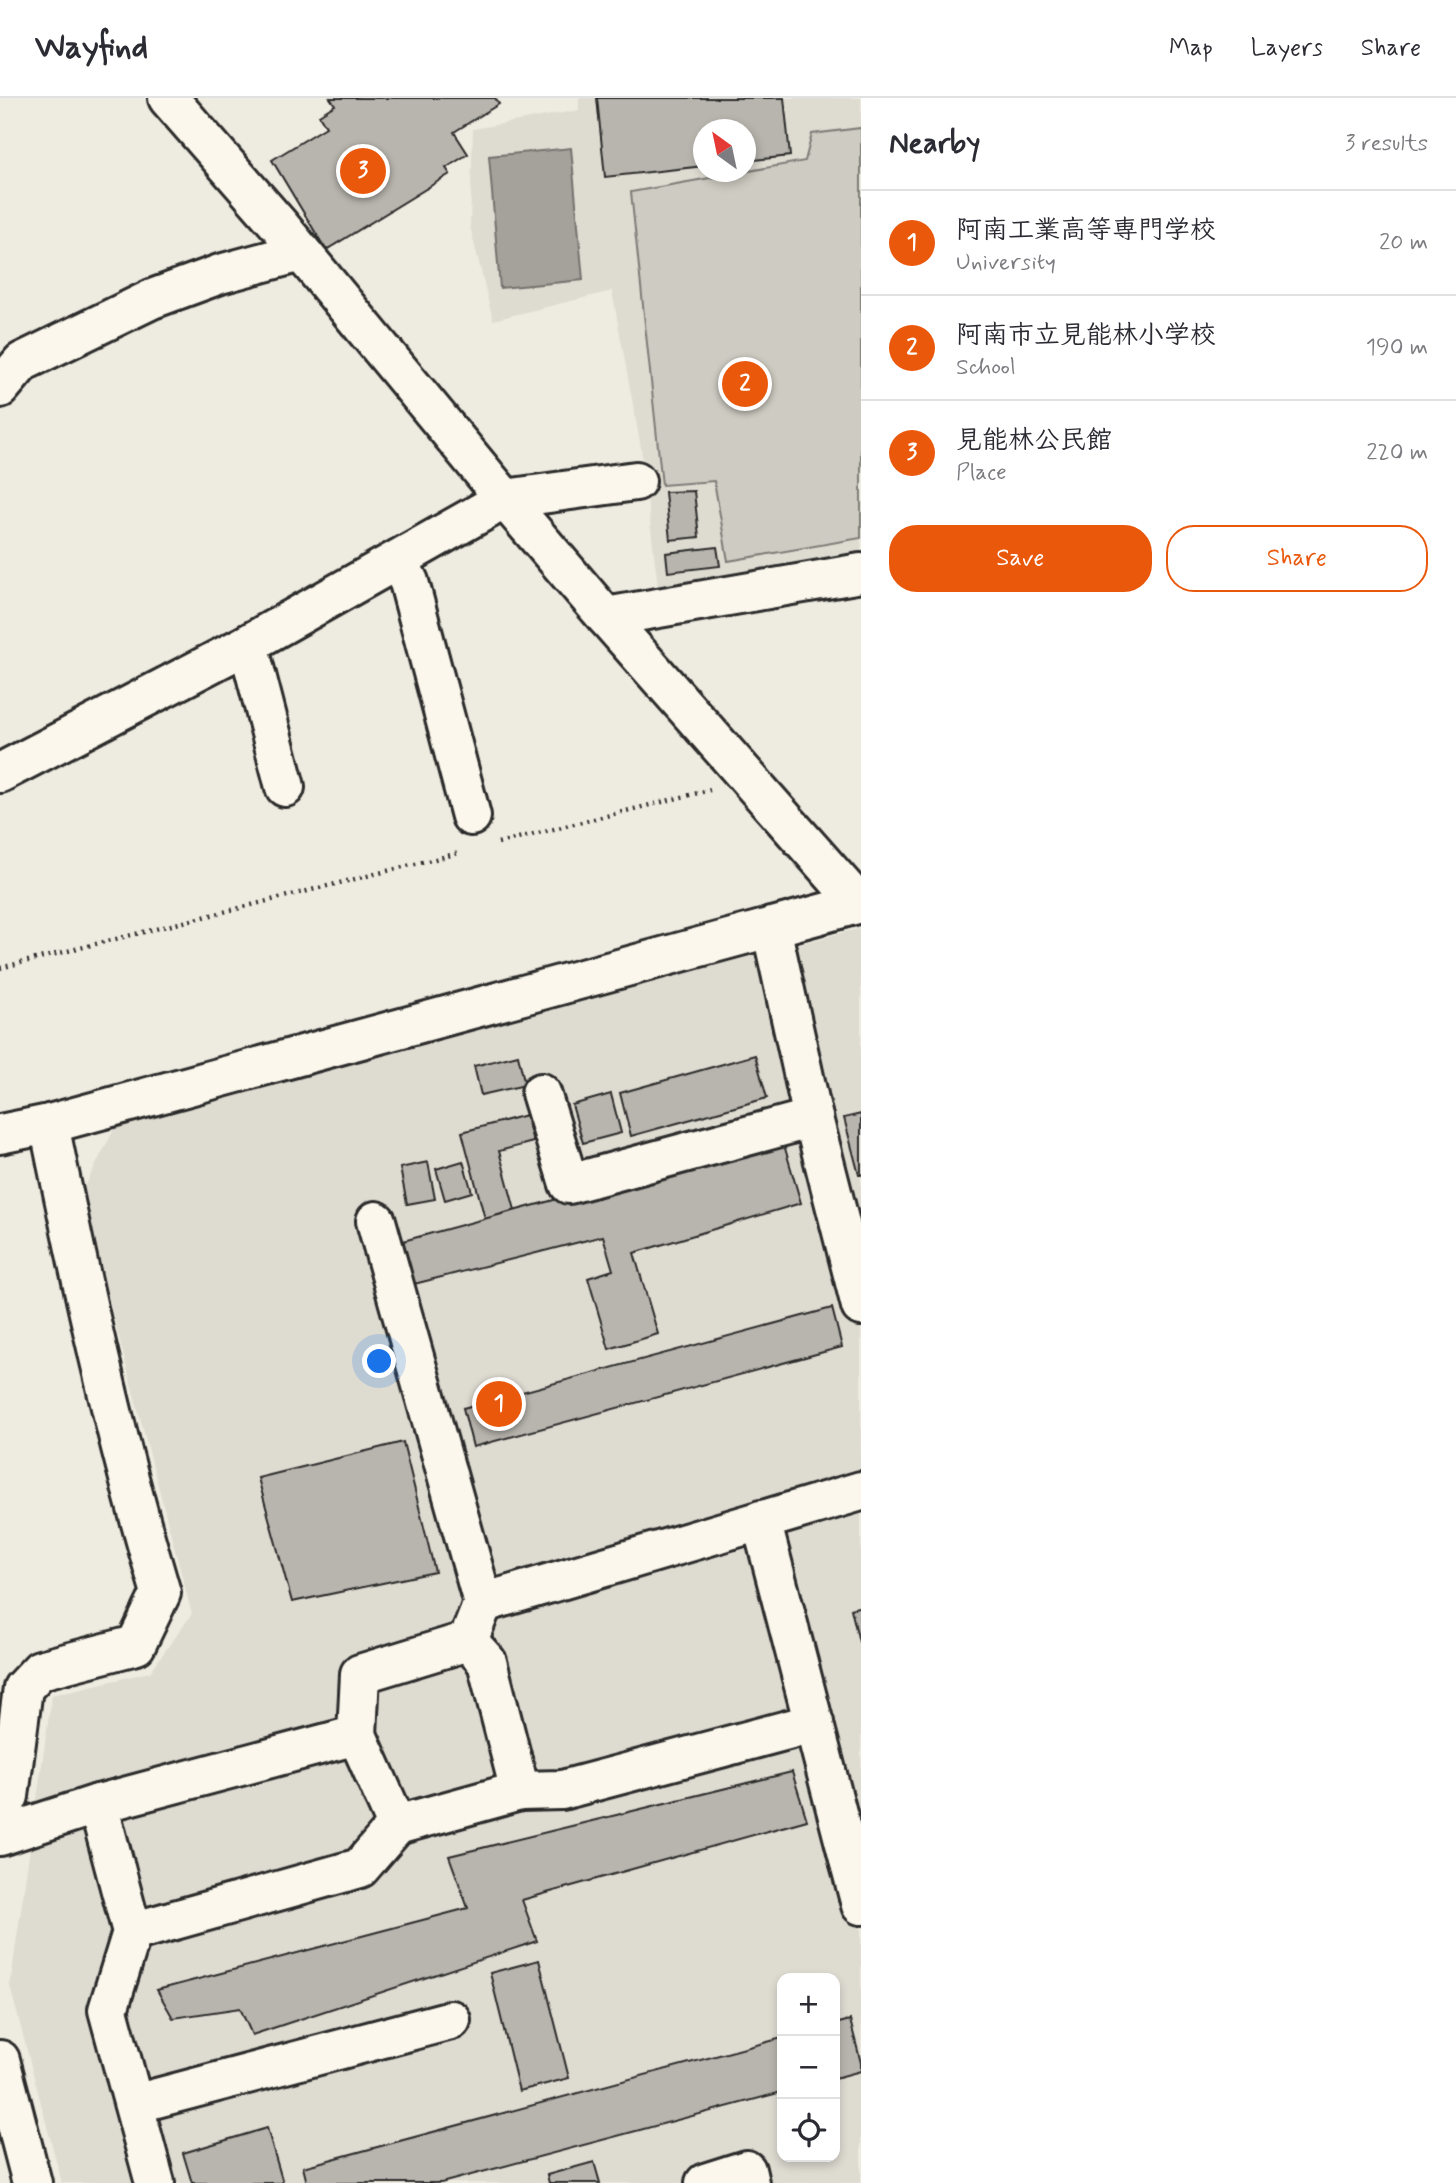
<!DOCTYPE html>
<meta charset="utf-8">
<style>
body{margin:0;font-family:Mynerve,"Klee One",sans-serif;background:#f7f7f7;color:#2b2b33}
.controls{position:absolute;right:21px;bottom:21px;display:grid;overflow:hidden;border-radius:14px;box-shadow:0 4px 10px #0003}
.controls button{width:63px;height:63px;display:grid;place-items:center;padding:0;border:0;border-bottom:2px solid #e1e1e2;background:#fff;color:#2b2b33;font:35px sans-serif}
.compass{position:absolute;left:693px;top:21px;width:63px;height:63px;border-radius:50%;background:#fff;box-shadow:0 4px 10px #0003;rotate:327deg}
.you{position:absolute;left:380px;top:1264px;width:24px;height:24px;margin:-18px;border:5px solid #fff;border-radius:50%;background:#1a73e8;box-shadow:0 0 0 10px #1a73e833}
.badge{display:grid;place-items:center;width:46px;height:46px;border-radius:50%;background:#ea580c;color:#fff;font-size:23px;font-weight:700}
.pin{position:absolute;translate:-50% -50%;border:4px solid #fff;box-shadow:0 2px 7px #0006}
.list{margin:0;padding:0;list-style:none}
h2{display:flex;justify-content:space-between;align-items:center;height:91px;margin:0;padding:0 28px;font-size:30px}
h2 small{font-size:23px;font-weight:400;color:#7c7c81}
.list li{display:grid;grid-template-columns:46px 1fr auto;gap:21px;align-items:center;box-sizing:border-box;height:105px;padding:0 28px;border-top:2px solid #e1e1e2}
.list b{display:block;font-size:26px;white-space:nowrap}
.list p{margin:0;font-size:23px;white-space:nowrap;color:#7c7c81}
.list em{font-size:23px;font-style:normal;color:#7c7c81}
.actions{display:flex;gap:14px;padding:21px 28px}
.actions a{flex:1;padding:16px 0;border:2px solid #ea580c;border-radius:28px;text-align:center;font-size:24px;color:#ea580c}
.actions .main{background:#ea580c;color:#fff}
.icon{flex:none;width:38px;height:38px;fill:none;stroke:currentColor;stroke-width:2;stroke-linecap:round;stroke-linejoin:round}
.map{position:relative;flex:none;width:861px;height:2085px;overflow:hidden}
header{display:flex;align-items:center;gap:42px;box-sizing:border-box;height:98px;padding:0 35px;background:#fff;border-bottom:2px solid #e1e1e2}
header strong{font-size:33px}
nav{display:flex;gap:38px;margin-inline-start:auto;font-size:24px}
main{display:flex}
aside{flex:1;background:#fff}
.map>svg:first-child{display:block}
.built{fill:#dedbd1;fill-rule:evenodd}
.green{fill:#cecbc2;stroke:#7c7b76;stroke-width:2}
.water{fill:#a4a29a;stroke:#74726e;stroke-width:2}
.building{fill:#b8b5ae;stroke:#2b2b2b;stroke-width:2}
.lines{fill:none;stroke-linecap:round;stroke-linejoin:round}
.minor-casing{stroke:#2b2b2b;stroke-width:44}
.path{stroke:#2b2b2b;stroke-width:4.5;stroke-dasharray:2 5;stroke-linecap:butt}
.minor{stroke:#fbf7ec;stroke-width:38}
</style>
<header>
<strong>Wayfind</strong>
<nav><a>Map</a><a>Layers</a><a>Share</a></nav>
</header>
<main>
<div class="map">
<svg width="861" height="2085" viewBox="0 0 861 2085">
<rect width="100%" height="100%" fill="#eeebe0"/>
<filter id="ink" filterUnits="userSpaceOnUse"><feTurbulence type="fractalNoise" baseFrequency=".0143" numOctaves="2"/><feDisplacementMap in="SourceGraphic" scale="14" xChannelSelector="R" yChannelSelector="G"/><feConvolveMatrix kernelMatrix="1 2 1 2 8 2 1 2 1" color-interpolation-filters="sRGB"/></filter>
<g filter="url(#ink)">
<g class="built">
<path d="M579,0h282v460l-202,36 -18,-146 -29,-157 -119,29 -23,-94 3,-97 106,-19zM704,32h42v42h-42z"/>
<path d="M861,830v1255h-799l-52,-197 42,-291 98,-23 42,-58 -111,-420 39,-76zM782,1880h53v179h-53z"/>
</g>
<polygon class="green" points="861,30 861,440 728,463 714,383 662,387 631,94 805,63 812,36"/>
<polygon class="water" points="571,50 583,182 500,190 489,58"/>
<g class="building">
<polygon points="330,0 495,0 499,6 454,34 468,56 446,70 450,76 326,152 272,62 326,29 319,17 335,7"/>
<polygon points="597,0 784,0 790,58 746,63 746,32 704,32 704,68 605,79"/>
<polygon points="694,393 699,439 670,442 665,394"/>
<polygon points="717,449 720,468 668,474 666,455"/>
<polygon points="518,957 525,987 481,997 474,968"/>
<polygon points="755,957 767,1000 631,1038 620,995"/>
<polygon points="611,996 621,1035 583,1045 572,1007"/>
<polygon points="861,1016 861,1077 859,1077 844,1020"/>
<polygon points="526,1017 533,1044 499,1053 515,1112 485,1121 462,1034"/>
<polygon points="782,1040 801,1105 634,1155 658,1236 609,1251 588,1180 613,1172 603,1138 414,1186 403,1143"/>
<polygon points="463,1063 472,1094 445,1102 436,1071"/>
<polygon points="428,1064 435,1101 407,1106 400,1070"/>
<polygon points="832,1210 842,1249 473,1349 463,1310"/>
<polygon points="403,1344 435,1474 292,1504 258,1380"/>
<polygon points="861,1508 861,1543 859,1544 851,1511"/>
<polygon points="792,1674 807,1722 522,1802 537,1843 252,1937 240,1910 173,1920 157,1892 468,1810 449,1758"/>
<polygon points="539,1862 569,1980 519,1993 490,1875"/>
<polygon points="850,1922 861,1965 861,1973 835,1980 835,1926"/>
<polygon points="782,1940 782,1994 441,2085 307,2085 303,2069"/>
<polygon points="267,2030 283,2085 192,2085 183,2055"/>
<polygon points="594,2064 600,2085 549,2085 547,2077"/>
</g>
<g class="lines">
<g class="minor-casing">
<g id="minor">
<polyline points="168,0 280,128 505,401 606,519 859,806"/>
<polyline points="0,290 22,264 152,201 220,176 301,154"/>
<polyline points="398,462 409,484 471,718"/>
<polyline points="606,519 861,475"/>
<polyline points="248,546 285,689"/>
<polyline points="0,675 248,546 505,401 636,383"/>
<polyline points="771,829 813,1020 861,1208"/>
<polyline points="541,995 569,1086 813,1020"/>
<polyline points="0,1036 49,1026 861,805"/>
<polyline points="376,1123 483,1505 861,1393"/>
<polyline points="761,1422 850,1765 861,1762"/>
<polyline points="357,1637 397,1727 520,1693 487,1564 468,1543"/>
<polyline points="520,1693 562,1692 814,1625"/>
<polyline points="98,1706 132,1834 108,1912 155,2085"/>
<path d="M0,1714l9,-16 14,-108 17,-18 96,-25 25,-52c-46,-154 -80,-311 -112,-469"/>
<polyline points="0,1738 98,1706 357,1637 360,1576 468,1543 483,1505"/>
<polyline points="850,1765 861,1807"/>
<polyline points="132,1834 360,1770 397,1727"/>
<polyline points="0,1962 32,2085"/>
<polyline points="134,2006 451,1922"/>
<polyline points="705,2085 746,2072 749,2085"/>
</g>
</g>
<g class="path">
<polyline points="498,745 710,692"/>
<polyline points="0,870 459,755"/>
</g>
<use href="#minor" class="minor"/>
</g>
</g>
</svg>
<div class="controls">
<button>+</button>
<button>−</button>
<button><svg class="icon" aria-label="locate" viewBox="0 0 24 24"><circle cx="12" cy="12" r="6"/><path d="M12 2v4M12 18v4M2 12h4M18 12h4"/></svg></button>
</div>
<svg class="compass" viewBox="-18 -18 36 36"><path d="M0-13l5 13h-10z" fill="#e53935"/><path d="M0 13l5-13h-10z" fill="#7c7c81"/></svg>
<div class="you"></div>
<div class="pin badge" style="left:499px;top:1306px">1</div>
<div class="pin badge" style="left:745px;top:286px">2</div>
<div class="pin badge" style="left:363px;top:73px">3</div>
</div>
<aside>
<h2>Nearby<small>3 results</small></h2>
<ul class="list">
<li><span class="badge">1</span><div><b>阿南工業高等専門学校</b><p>University</p></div><em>20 m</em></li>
<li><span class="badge">2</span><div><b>阿南市立見能林小学校</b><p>School</p></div><em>190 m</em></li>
<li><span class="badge">3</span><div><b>見能林公民館</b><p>Place</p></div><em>220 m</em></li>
</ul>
<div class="actions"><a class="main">Save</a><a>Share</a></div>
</aside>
</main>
